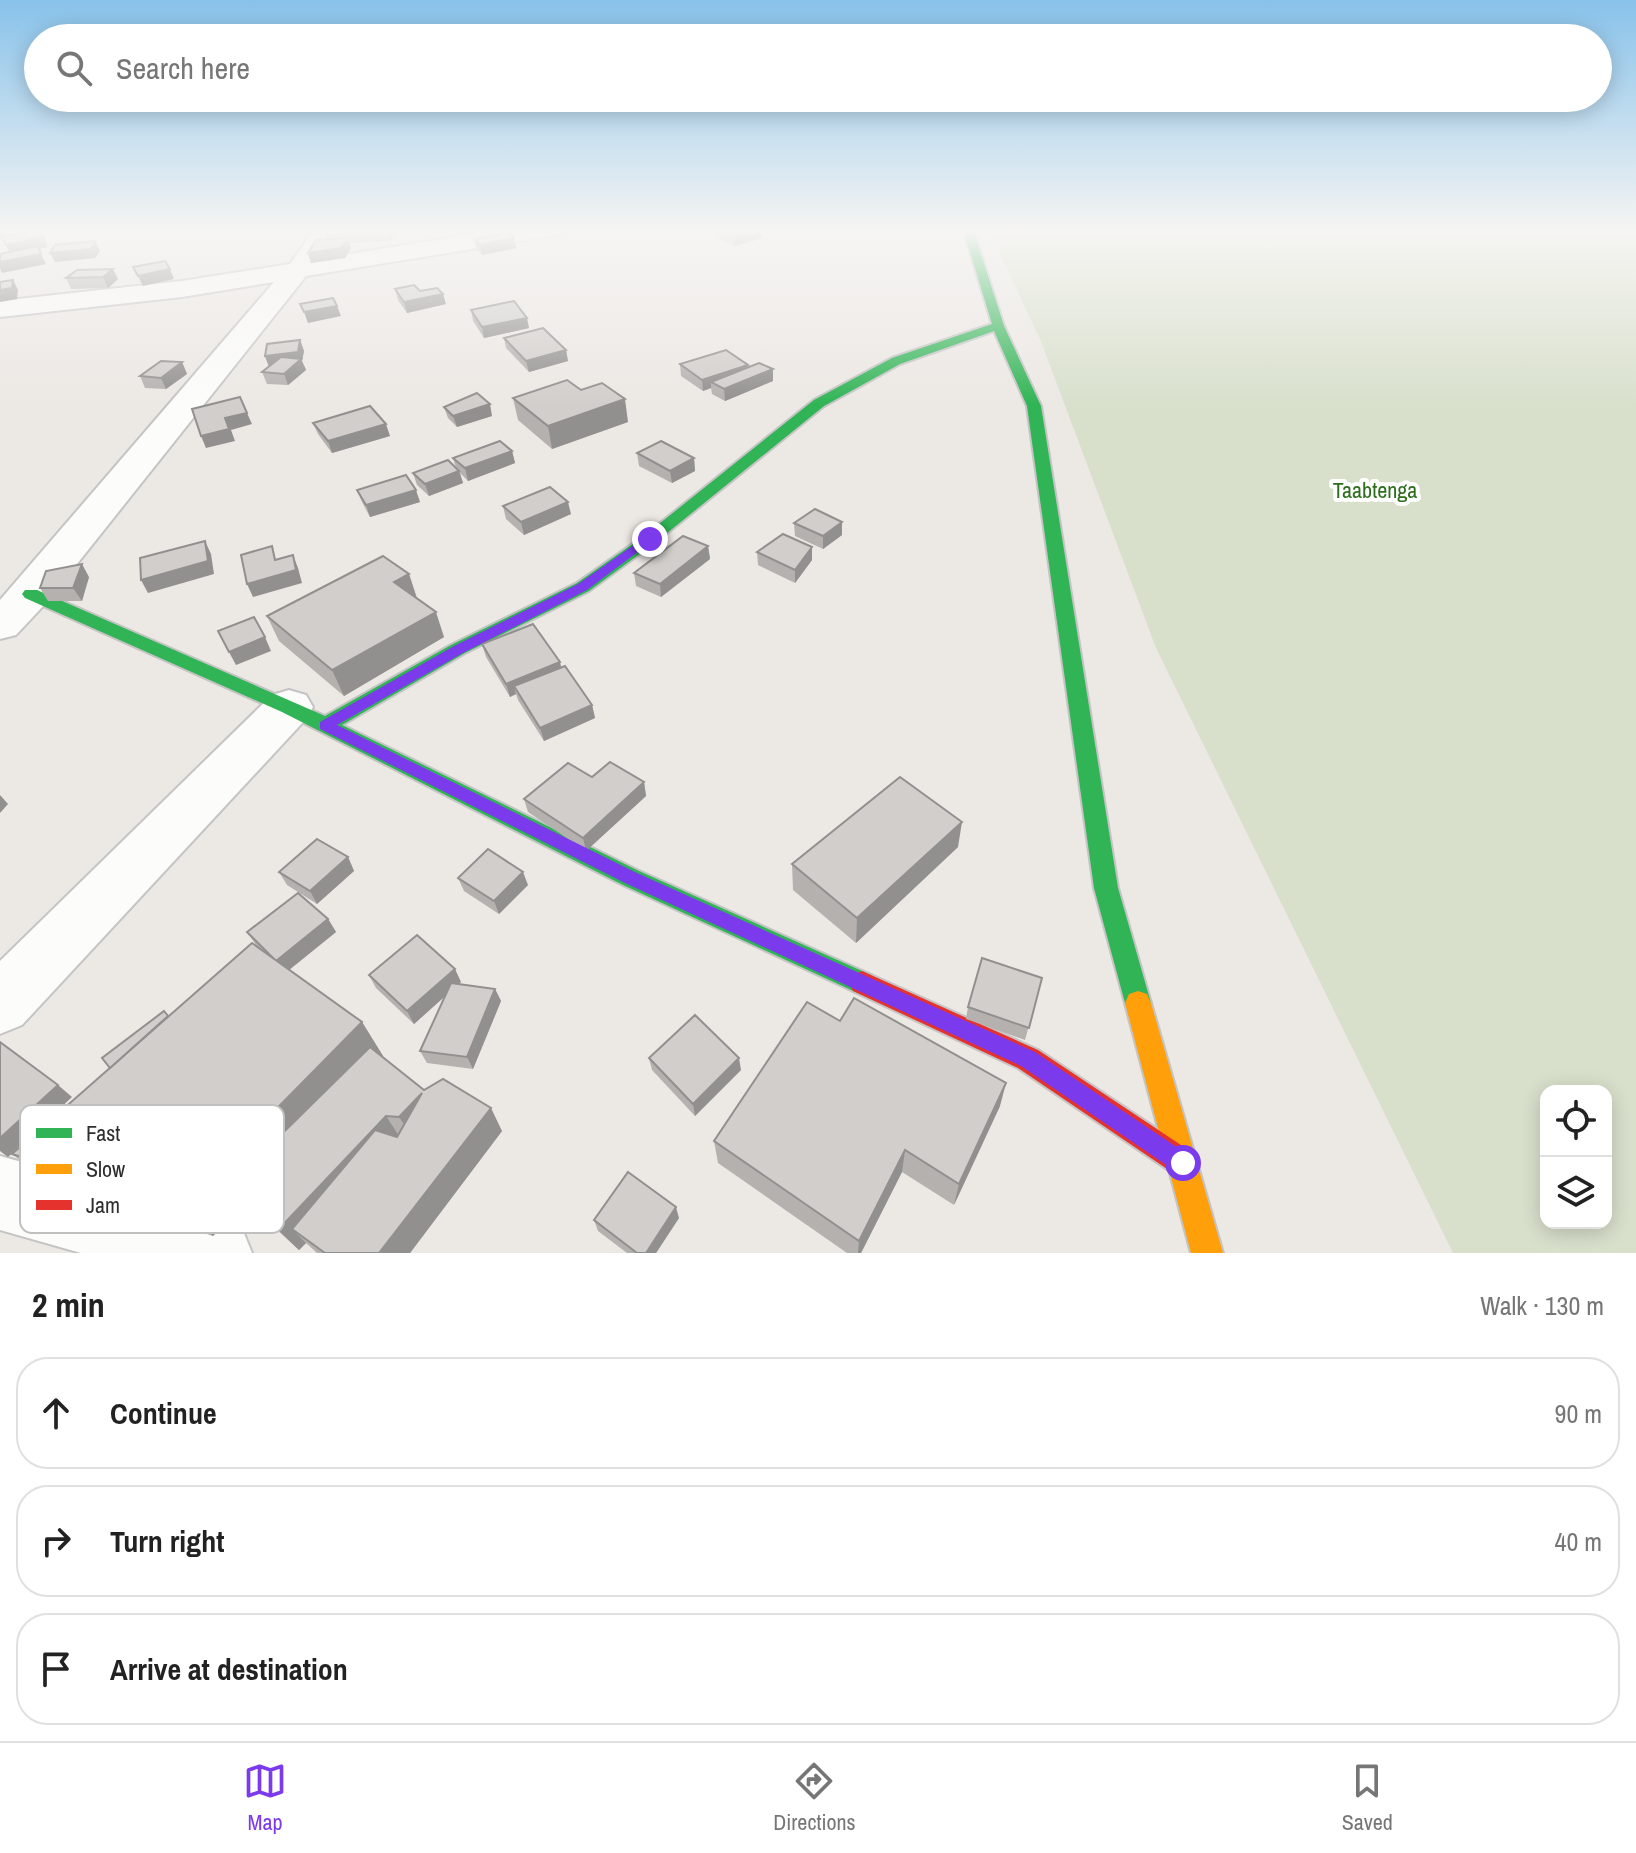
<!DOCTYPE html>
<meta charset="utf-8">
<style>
body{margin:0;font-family:"Archivo Narrow",sans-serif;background:#f6f6f6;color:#222}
.controls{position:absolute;right:24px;bottom:24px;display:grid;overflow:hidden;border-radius:16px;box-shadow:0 4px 20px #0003}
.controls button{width:72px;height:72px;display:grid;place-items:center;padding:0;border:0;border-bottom:2px solid #e0e0e0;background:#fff;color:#222;font:40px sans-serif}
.stop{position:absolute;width:24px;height:24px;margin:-18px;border:6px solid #7c3aed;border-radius:50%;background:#fff}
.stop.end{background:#7c3aed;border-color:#fff;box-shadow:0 2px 8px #0008}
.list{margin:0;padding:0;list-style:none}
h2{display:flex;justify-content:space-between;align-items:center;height:104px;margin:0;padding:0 32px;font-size:34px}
h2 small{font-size:26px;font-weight:400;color:#767676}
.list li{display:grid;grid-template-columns:52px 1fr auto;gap:24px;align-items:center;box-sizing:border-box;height:112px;margin:0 16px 16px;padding:0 16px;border:2px solid #e0e0e0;border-radius:32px}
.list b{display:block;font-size:30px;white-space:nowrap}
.list em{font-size:26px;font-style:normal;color:#767676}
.icon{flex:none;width:44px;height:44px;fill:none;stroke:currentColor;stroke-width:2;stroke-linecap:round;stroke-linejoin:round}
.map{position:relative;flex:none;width:1636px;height:1253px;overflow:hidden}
.search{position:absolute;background:#fff;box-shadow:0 4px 20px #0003;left:24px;right:24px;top:24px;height:88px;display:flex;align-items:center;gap:20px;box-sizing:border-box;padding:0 28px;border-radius:44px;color:#767676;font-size:30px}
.sheet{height:488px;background:#fff}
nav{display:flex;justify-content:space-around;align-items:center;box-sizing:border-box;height:112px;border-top:2px solid #e0e0e0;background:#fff;font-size:22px;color:#767676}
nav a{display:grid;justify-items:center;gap:4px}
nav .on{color:#7c3aed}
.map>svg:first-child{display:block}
.cemetery{fill:#d8e0cc;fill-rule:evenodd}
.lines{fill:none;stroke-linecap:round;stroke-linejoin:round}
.street-casing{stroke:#c5c4c5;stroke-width:4}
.fast-casing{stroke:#c5c4c5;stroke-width:4}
.slow-casing{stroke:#c5c4c5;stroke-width:4}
.jam-casing{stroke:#c5c4c5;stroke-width:4}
.street{fill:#fcfcfb;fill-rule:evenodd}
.fast{fill:#30b455;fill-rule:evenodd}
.slow{fill:#ff9f0a;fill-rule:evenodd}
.jam{fill:#e5322d;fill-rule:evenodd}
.wall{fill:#b4b1af}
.shaded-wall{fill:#92908e}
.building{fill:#d1cecb;stroke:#92908e;stroke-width:2}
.route{fill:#7c3aed}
.labels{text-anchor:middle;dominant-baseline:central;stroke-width:8;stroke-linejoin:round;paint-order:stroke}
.park-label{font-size:22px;fill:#2c6e1b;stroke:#fff}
.key{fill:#fff;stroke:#c0c0c0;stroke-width:2}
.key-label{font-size:22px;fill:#2e2e2e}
</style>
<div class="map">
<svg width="1636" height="1253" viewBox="0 0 1636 1253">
<rect width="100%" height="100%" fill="#ece8e4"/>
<path class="cemetery" d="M988,229h648v1024h-183l-297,-605 -116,-309zM1546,1091h60v132h-60z"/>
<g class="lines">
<g class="street-casing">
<g id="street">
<polygon points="315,229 339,229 318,259 505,229 563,229 559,234 551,236 306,276 46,603 16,635 0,639 0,600 274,282 182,297 0,317 0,301 182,281 290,264"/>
<polygon points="289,690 306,695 313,707 306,719 22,1025 0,1034 0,961 272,695"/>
<polygon points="0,1156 214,1215 241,1226 252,1253 81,1253 0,1230"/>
</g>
</g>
<g class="fast-casing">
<polygon id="fast" points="963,229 973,229 1004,326 1041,406 1118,888 1151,1003 1147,1012 1138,1015 1129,1012 1125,1003 1094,888 1027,406 994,331 900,364 824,406 656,542 589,591 465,653 342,725 639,871 871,975 875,983 871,991 862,995 623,885 282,712 25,598 22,594 25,590 37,590 325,716 451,645 577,583 644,536 814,400 892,358 992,324"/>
</g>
<g class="slow-casing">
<polygon id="slow" points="1138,991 1147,994 1151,1003 1223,1253 1191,1253 1125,1003 1129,994"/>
</g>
<g class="jam-casing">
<polygon id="jam" points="862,971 1038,1050 1193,1153 1198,1163 1193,1173 1183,1178 1173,1173 1018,1068 853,991 849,983 853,975"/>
</g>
<use href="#street" class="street"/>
<use href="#fast" class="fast"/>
<use href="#slow" class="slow"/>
<use href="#jam" class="jam"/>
</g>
<g class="wall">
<polygon points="716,229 761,229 762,238 735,246 716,237"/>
<polygon points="395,231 390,241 349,243 351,248 345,258 311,263 308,253 327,239 326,235"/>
<polygon points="514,238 516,248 482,255 476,248 474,239"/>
<polygon points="77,270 118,279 108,288 71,289 66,278"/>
<polygon points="395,289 446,304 407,313 398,300"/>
<polygon points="471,310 529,328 484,338 473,321"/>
<polygon points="504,338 566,350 568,361 529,372 506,348"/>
<polygon points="300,340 304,351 302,361 306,370 288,385 267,384 262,372 269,367 265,356"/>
<polygon points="182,362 187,374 166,389 145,388 140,376"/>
<polygon points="680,364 748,365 748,367 773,381 725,401 712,394 711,388 703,391 681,376"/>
<polygon points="513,398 628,422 552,449 518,420"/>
<polygon points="444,407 492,416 457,427 448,418"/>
<polygon points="313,423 390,436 332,453 318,434"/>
<polygon points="512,451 515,463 468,481 460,473 463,483 429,496 417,485 413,473 456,468 453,458"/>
<polygon points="637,453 694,458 695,471 672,483 639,466"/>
<polygon points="357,490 420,502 370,517 362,502"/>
<polygon points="503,506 571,514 524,535 506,519"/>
<polygon points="794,523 842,535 823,549 795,536"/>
<polygon points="708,546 710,559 661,597 636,586 634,573"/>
<polygon points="757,552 812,560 795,583 758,565"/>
<polygon points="409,574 417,598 444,637 344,696 279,641 267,616"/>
<polygon points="89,577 82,601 48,601 40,588"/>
<polygon points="482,644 561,667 592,705 595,718 544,741 518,700 516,694 510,697 486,657"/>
<polygon points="592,777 644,782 646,796 586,851 528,812 524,799"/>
<polygon points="958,847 856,943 793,890 792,864"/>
<polygon points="348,857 354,871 317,904 287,885 279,872"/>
<polygon points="458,878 528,885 499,914 464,891"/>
<polygon points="328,919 336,932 289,970 362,1022 383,1056 382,1057 424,1090 502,1131 410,1253 317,1253 306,1243 299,1250 246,1201 213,1236 52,1184 12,1154 168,1016 258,948 247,932"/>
<polygon points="369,975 461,982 459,984 495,989 501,1001 473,1069 427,1063 420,1051 445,996 414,1024 376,988"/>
<polygon points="1042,978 1025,1040 966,1019 968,1007"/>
<polygon points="840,1021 1000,1106 954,1205 902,1172 861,1253 847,1253 718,1163 714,1141"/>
<polygon points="649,1058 741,1070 695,1116 652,1070"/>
<polygon points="679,1218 656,1253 627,1253 598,1231 594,1220"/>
</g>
<g class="shaded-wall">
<polygon points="0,229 8,229 11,237 0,239"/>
<polygon points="388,229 394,229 395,231 390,241 387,232"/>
<polygon points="758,229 761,229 762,238 735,246 734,236"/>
<polygon points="44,237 48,247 11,255 6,245"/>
<polygon points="348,238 351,248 345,258 311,263 308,253"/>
<polygon points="514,238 516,248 482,255 480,245"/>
<polygon points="95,241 100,251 95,258 55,262 50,253"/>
<polygon points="41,254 46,264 2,273 0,269 0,262"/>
<polygon points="113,269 118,279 108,288 103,277"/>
<polygon points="170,269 174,279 143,286 138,276"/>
<polygon points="13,280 18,290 17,299 0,302 0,290"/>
<polygon points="443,294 446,304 407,313 404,302"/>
<polygon points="337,306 341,316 308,323 304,312"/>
<polygon points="527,318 529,328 484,338 482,327"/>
<polygon points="300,340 304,351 302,361 306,370 288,385 284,374 269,367 265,356"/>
<polygon points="566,350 568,361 529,372 526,361"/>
<polygon points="182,362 187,374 166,389 161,378"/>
<polygon points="748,365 749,376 711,382 711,388 703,391 702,380"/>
<polygon points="773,369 773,381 725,401 724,389"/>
<polygon points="625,399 628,422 552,449 548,426"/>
<polygon points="490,404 492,416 457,427 453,416"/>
<polygon points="247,413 252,424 231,430 235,441 206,448 201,436 225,418"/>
<polygon points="386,424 390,436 332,453 328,441"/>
<polygon points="512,451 515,463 468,481 465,468"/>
<polygon points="694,458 695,471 672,483 670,471"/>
<polygon points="459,471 463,483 429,496 425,484"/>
<polygon points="416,490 420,502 370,517 366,505"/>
<polygon points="568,502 571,514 524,535 521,522"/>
<polygon points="842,522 842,535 823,549 823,536"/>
<polygon points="205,541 211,554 214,574 148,593 141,580"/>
<polygon points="708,546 710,559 661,597 660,584"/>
<polygon points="812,547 812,560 795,583 795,570"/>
<polygon points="293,555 298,568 302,583 253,597 247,584"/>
<polygon points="82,564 89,577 82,601 73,588"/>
<polygon points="409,574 417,599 394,582"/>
<polygon points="436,612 444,637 344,696 332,670"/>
<polygon points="265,637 271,651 236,665 229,652"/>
<polygon points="560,662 563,675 514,686 516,694 510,697 506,684"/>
<polygon points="592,705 595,718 544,741 540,728"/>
<polygon points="644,782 646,796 586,851 583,838"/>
<polygon points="0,795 8,804 0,813"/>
<polygon points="962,822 958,847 856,943 857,918"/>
<polygon points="348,857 354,871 317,904 310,891"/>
<polygon points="523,872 528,885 499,914 494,901"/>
<polygon points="328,919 336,932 284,974 276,961"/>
<polygon points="455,969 461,982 414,1024 407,1011"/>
<polygon points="495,989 501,1001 473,1069 467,1057"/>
<polygon points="362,1022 383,1056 213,1236 180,1207"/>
<polygon points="739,1058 741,1070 695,1116 693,1104"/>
<polygon points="1006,1083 1000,1106 954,1205 959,1184"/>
<polygon points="58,1085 72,1097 8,1157 0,1151 0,1138"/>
<polygon points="422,1093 414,1139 399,1117"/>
<polygon points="491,1108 502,1131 410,1253 379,1253"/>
<polygon points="386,1116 401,1139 292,1229 306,1243 299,1250 278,1230"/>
<polygon points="905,1150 902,1172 861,1253 858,1253 859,1241"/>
<polygon points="676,1207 679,1218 656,1253 646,1253"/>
</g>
<g class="building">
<polygon points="329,229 388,229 387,232 326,235"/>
<polygon points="720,229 758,229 734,236"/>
<polygon points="38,230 44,237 6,245 2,237"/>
<polygon points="508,232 514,238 480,245 474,239"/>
<polygon points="348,238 341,248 308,253 316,240"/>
<polygon points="95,241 91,249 50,253 55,245"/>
<polygon points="38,246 41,254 0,262 0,254"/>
<polygon points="165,261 170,269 138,276 133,267"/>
<polygon points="113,269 103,277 66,278 77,270"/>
<polygon points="13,280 12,288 0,290 0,282"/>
<polygon points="414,285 420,291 437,288 443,294 404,302 395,289"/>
<polygon points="333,298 337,306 304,312 300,304"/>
<polygon points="514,301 527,318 482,327 471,310"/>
<polygon points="543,328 566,350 526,361 504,338"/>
<polygon points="300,340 298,352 265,356 267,344"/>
<polygon points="726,350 748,365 702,380 680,364"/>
<polygon points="281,357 301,359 284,374 262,372"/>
<polygon points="161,361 182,362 161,378 140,376"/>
<polygon points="759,363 773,369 724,389 711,382"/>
<polygon points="567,380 581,390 602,383 625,399 548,426 513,398"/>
<polygon points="477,393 490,404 453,416 444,407"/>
<polygon points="240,397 247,413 225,418 229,429 201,436 192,409"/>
<polygon points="370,406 386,424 328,441 313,423"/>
<polygon points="500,441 512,451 465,468 453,458"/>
<polygon points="661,441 694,458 670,471 637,453"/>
<polygon points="448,460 459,471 425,484 413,473"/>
<polygon points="406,475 416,490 366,505 357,490"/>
<polygon points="550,487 568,502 521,522 503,506"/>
<polygon points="815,509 842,522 823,536 794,523"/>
<polygon points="783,534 812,547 795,570 757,552"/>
<polygon points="683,536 708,546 660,584 634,573"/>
<polygon points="205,541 208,561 141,580 140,558"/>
<polygon points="272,546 275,560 293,555 296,570 247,584 241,555"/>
<polygon points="383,556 409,574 394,582 436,612 332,670 267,616"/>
<polygon points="82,564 73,588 40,588 46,571"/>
<polygon points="254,617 265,637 229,652 218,631"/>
<polygon points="533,624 560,662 506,684 482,644"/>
<polygon points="565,666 592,705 540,728 514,686"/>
<polygon points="610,762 644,782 583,838 524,799 568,763 592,777"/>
<polygon points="900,777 962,822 857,918 792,864"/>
<polygon points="317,839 348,857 310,891 279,872"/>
<polygon points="488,849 523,872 494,901 458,878"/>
<polygon points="298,893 328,919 276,961 247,932"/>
<polygon points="417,935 455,969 407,1011 369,975"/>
<polygon points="252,943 362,1022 180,1207 12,1154"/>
<polygon points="982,958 1042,978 1029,1028 968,1007"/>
<polygon points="451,983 495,989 467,1057 420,1051"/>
<polygon points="854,998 1006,1083 959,1184 905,1150 859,1241 714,1141 807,1002 840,1021"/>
<polygon points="164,1011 168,1016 110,1068 102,1058"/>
<polygon points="695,1015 739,1058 693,1104 649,1058"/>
<polygon points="0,1042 58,1085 0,1138"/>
<polygon points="370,1047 424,1090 443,1079 491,1108 379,1253 325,1253 292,1229 375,1130 397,1137 422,1093 399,1117 386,1116 278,1230 230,1185"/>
<polygon points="628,1172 676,1207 646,1253 637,1253 594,1220"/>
</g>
<linearGradient id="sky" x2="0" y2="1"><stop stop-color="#88c2ea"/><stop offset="0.57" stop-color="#f6f5f3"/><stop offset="1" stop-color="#f6f5f3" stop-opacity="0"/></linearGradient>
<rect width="1636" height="405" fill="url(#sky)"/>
<polygon class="route" points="645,537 655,539 587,590 463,653 337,725 637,873 1035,1052 1190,1156 1193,1163 1190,1171 1183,1174 1175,1171 1021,1066 625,883 320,729 320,722 454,646 578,584"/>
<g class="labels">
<g class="park-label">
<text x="1375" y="490">Taabtenga</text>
</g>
</g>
<rect x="20" y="1105" width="264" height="128" rx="12" class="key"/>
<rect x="36" y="1128" width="36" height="10" fill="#30b455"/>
<rect x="36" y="1164" width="36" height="10" fill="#ff9f0a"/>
<rect x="36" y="1200" width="36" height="10" fill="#e5322d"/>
<g class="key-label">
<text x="86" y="1141">Fast</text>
<text x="86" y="1177">Slow</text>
<text x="86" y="1213">Jam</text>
</g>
</svg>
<div class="controls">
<button><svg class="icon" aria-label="locate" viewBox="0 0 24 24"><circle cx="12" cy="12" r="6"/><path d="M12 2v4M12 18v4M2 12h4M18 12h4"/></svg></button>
<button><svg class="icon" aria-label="layers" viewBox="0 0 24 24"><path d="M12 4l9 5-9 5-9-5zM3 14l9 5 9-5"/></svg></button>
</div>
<div class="stop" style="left:1183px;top:1163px"></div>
<div class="stop end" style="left:650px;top:539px"></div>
<div class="search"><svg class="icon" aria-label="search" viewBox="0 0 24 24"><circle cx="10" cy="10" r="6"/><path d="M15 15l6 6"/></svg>Search here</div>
</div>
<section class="sheet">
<h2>2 min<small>Walk · 130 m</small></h2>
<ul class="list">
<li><svg class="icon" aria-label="ahead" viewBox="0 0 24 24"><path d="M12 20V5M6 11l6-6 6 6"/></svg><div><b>Continue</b></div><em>90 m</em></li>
<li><svg class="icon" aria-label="right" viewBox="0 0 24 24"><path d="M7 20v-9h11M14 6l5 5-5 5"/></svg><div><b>Turn right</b></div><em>40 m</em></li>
<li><svg class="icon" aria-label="arrive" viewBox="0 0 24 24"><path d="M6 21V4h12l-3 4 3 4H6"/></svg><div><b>Arrive at destination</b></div></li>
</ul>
</section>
<nav>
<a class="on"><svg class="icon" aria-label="map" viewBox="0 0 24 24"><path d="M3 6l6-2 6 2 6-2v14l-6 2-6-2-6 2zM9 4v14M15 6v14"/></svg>Map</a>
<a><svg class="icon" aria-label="directions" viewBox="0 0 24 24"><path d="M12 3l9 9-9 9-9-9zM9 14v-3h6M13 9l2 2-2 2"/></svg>Directions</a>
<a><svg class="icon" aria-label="saved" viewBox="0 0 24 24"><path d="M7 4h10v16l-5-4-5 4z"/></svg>Saved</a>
</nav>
